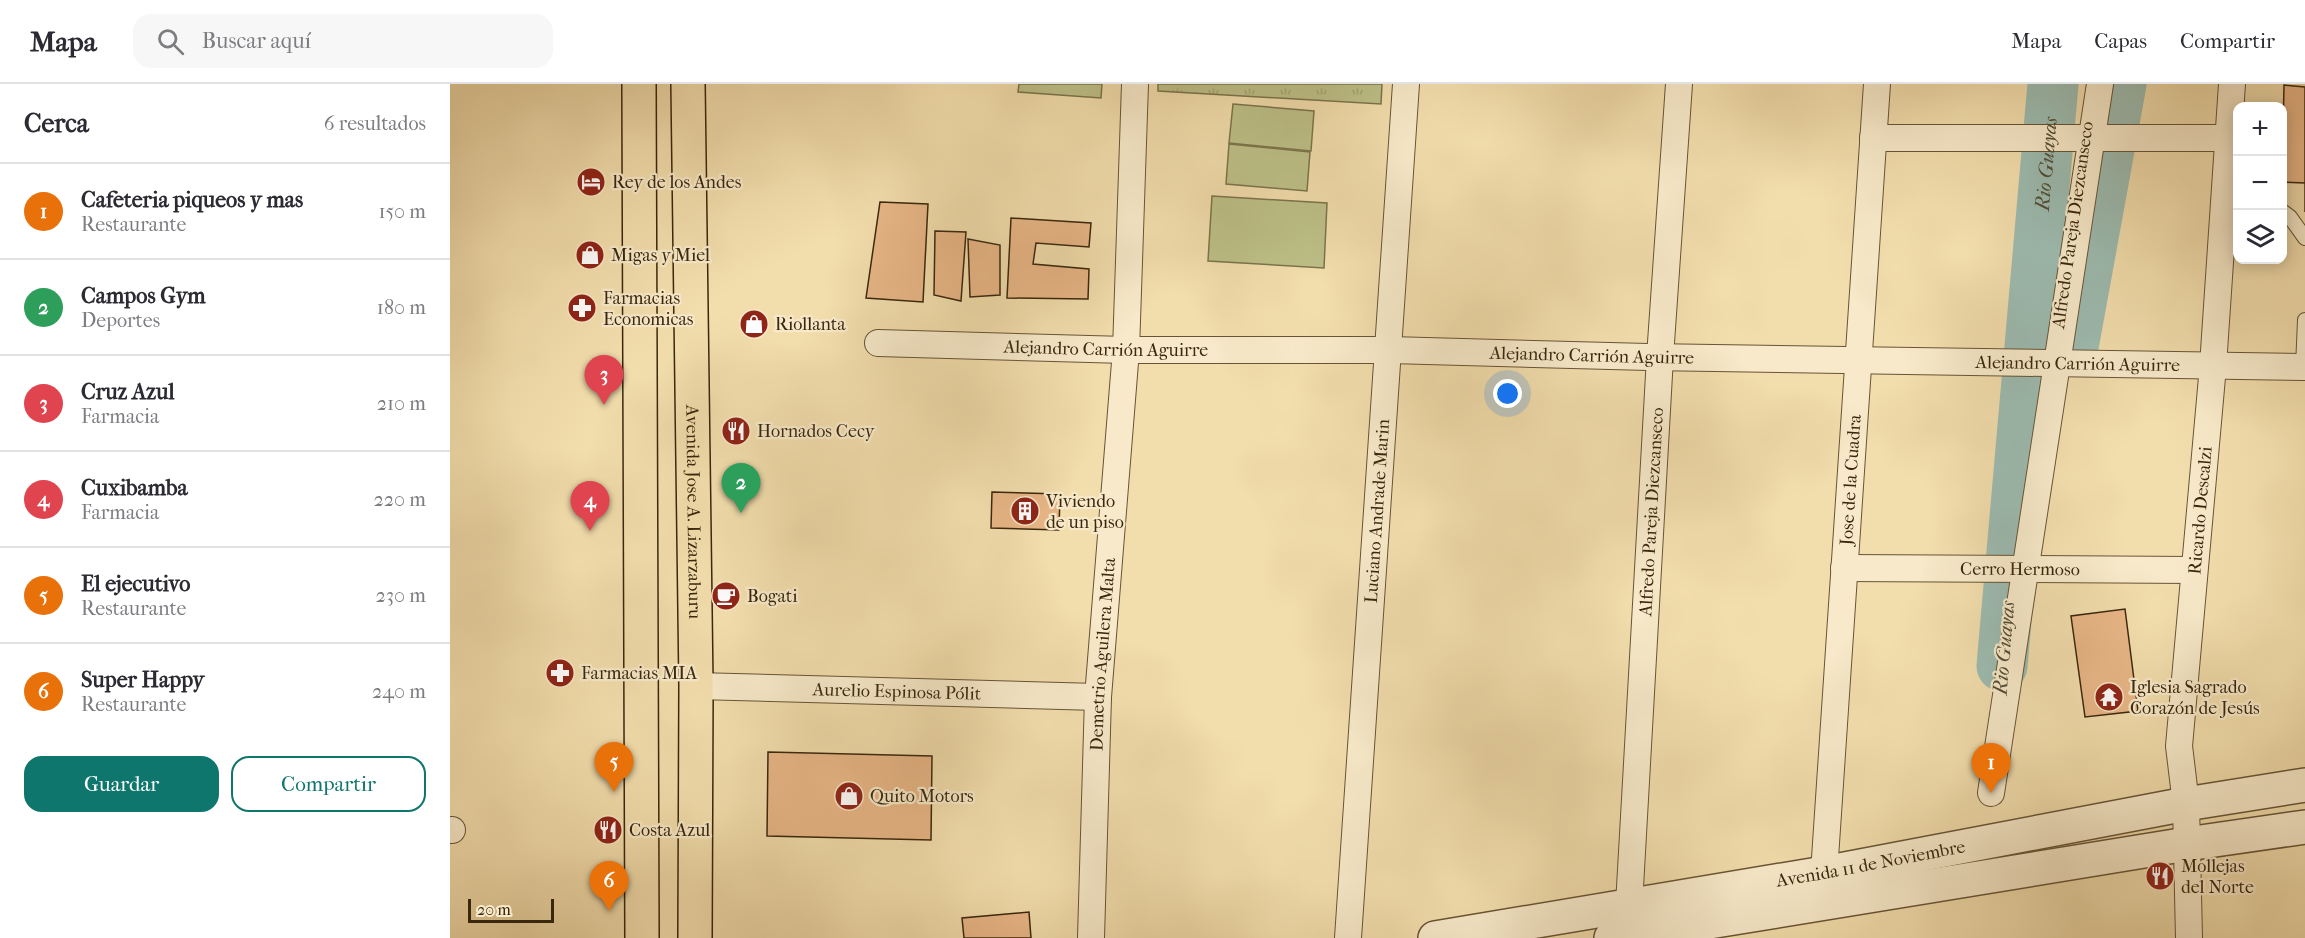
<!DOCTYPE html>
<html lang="es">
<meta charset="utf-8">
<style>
body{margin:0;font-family:"IM FELL French Canon",serif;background:#f7f7f7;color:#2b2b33}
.controls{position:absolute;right:18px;top:18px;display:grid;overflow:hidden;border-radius:12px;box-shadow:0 3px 15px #0003}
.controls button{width:54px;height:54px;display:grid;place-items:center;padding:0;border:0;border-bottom:2px solid #e1e1e2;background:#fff;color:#2b2b33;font:30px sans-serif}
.scale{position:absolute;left:18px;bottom:15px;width:86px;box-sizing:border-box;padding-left:6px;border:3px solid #39270e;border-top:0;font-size:16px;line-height:21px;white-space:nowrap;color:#39270e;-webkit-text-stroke:4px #f7e9c9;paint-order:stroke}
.you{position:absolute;left:1058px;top:310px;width:21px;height:21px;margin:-15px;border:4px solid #fff;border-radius:50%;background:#1a73e8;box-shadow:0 0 0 9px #1a73e833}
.badge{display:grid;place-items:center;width:39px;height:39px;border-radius:50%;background:#0f766e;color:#fff;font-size:20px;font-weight:700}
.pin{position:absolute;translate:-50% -50px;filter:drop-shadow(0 2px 3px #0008)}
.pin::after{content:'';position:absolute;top:32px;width:21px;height:18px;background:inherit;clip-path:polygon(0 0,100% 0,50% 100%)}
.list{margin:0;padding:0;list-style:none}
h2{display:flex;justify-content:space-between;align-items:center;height:78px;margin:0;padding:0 24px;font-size:26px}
h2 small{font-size:20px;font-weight:400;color:#7c7c81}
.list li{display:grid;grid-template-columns:39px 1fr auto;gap:18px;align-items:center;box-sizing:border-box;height:96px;padding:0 24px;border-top:2px solid #e1e1e2}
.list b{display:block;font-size:22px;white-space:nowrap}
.list p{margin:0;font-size:20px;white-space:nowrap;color:#7c7c81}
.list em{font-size:20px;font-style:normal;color:#7c7c81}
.actions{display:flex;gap:12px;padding:18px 24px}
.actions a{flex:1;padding:14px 0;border:2px solid #0f766e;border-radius:18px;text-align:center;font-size:21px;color:#0f766e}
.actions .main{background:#0f766e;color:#fff}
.icon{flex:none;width:33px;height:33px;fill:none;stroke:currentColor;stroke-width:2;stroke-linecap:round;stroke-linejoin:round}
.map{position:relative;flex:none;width:1855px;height:854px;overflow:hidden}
header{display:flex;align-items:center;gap:36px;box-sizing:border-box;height:84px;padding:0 30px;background:#fff;border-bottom:2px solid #e1e1e2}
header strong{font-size:28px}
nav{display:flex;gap:33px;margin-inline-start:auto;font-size:21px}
.search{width:420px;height:54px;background:#f7f7f7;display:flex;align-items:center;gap:15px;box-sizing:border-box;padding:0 21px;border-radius:18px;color:#7c7c81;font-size:22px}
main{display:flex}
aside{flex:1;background:#fff}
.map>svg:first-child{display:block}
.park{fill:url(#park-tufts);stroke:#7b744b;stroke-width:1.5}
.garden{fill:#bdc088;stroke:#7b744b;stroke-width:1.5}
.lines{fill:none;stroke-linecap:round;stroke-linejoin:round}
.river{stroke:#9cbbb0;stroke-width:51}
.building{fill:#e8b686;stroke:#39270e;stroke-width:1.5}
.service-casing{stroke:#675436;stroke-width:16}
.minor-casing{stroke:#675436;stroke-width:28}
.tertiary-casing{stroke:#675436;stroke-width:36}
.primary-casing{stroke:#39270e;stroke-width:36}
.service{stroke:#f7e9c9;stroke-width:14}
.minor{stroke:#f7e9c9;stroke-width:26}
.tertiary{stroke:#f7e9c9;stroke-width:33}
.primary{stroke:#f2ddac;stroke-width:33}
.labels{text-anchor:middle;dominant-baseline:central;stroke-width:4.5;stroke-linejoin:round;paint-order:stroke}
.poi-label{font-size:18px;fill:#39270e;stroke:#f7e9c9;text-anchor:start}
.street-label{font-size:18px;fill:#39270e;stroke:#f7e9c9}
.water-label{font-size:20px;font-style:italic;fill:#524c36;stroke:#f7e9c9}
</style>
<header>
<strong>Mapa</strong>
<div class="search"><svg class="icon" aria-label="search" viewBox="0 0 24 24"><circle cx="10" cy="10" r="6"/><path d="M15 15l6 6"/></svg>Buscar aquí</div>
<nav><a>Mapa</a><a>Capas</a><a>Compartir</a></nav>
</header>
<main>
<aside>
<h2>Cerca<small>6 resultados</small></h2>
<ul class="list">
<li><span class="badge" style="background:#e8710a">1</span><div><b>Cafeteria piqueos y mas</b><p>Restaurante</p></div><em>150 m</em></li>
<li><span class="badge" style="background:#2e9e5b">2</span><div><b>Campos Gym</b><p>Deportes</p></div><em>180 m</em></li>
<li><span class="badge" style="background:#e0444e">3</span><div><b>Cruz Azul</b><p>Farmacia</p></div><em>210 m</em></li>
<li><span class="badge" style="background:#e0444e">4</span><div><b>Cuxibamba</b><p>Farmacia</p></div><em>220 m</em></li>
<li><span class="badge" style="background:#e8710a">5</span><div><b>El ejecutivo</b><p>Restaurante</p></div><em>230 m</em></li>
<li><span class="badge" style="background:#e8710a">6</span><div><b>Super Happy</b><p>Restaurante</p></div><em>240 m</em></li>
</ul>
<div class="actions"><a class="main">Guardar</a><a>Compartir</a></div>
</aside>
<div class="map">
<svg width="1855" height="854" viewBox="0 0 1855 854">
<defs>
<pattern id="park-tufts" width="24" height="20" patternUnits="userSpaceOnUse" patternTransform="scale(1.5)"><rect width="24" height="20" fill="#bdc088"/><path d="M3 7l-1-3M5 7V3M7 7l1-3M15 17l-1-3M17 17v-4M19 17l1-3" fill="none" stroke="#a3a574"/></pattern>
</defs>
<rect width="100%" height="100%" fill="#f2ddac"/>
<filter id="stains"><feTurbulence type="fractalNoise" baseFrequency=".00333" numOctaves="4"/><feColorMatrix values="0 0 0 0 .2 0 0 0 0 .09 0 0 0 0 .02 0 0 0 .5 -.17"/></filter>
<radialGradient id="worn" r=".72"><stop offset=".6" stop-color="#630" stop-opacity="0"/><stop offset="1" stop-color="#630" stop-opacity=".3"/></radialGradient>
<polygon class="park" points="708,0 932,0 931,20 708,7"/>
<g class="garden">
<polygon points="569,0 652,0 651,14 568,8"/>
<polygon points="783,20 864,27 861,67 779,59"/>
<polygon points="779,60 860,68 857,107 776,100"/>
<polygon points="762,112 877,119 874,184 758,177"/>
</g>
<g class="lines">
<g class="river">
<polyline points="1623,263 1671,0"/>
<path id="s1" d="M1552,582l51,-582"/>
</g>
</g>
<g class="building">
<polygon points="1834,1 1855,3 1855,128 1855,99 1832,98"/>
<polygon points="430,118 478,120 473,218 416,214"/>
<polygon points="561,134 641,139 639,163 586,159 583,180 639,185 638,215 557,214"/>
<polygon points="485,147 516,148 511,217 484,211"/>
<polygon points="518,155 550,161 550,211 520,213"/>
<polygon points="542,408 610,410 609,446 541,444"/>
<polygon points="1675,525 1688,627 1635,633 1621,532"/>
<polygon points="318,668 482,672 481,756 317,752"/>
<polygon points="579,828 581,854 514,854 512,834"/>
</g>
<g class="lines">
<g class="service-casing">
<g id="service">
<polyline points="1832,127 1840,133 1855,154"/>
<polyline points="1853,283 1855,236"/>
</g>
</g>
<g class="minor-casing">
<g id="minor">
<polyline points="1423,54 1778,54"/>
<path id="s2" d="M428,259l248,7h264l258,7 657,10"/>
<path id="s3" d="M1394,484l350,2"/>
<path id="s4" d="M246,602l402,11"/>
<polyline points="1541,709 1650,0"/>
<polyline points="0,746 2,746"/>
<path id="s5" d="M1374,789l53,-789"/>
<path id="s6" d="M1181,839l-2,-18 31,-548 19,-273"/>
<path id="s7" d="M641,854l7,-241 28,-347 9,-266"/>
<path id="s8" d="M898,854l58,-854"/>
<path id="s9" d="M1739,854l-3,-134 -7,-58 34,-380 19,-282"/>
</g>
</g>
<g class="tertiary-casing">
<g id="tertiary">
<path id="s10" d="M985,854l389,-65 362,-69 119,-19"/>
<polyline points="1161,854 1737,760 1855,743"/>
</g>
</g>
<g class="primary-casing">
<g id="primary">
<polyline points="189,0 192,854"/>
<path id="s11" d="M238,0l8,602 -1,252"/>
</g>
</g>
<use href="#service" class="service"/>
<use href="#minor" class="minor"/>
<use href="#tertiary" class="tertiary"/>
<use href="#primary" class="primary"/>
</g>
<defs>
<g id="hotel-disc" transform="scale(1.5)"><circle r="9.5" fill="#8f2418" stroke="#f7e9c9"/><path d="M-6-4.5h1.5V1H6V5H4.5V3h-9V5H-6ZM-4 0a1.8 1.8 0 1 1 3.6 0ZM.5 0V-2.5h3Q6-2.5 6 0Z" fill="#fff"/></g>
<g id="shop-disc" transform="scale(1.5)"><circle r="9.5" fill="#8f2418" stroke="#f7e9c9"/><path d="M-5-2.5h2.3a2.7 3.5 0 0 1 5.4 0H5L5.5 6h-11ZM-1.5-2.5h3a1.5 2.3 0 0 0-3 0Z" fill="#fff"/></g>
<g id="pharmacy-disc" transform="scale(1.5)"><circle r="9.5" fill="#8f2418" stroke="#f7e9c9"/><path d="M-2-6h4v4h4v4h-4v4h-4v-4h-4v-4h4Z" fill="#fff"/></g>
<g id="restaurant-disc" transform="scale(1.5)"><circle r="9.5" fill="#8f2418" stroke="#f7e9c9"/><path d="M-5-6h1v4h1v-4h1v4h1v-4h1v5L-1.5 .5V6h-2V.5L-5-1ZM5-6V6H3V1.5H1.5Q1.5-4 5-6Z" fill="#fff"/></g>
<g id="building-disc" transform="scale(1.5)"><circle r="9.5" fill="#8f2418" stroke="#f7e9c9"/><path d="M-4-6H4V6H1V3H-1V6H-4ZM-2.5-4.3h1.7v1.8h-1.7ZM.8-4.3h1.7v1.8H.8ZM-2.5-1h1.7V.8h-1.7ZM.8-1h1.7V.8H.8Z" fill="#fff"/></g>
<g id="cafe-disc" transform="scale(1.5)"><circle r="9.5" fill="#8f2418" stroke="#f7e9c9"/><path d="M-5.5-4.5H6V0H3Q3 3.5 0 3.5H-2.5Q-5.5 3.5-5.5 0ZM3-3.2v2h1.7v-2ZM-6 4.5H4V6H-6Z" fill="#fff"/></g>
<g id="temple-disc" transform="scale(1.5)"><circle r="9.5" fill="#8f2418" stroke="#f7e9c9"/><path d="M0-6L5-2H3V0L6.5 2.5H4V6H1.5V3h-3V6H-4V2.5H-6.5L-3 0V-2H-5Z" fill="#fff"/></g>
</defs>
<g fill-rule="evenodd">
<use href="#hotel-disc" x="141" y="98"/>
<use href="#shop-disc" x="140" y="171"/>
<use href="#pharmacy-disc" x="132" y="224"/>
<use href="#shop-disc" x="304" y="240"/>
<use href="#restaurant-disc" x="286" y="347"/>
<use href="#building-disc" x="575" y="427"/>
<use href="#cafe-disc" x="276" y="512"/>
<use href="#pharmacy-disc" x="110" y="589"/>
<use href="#temple-disc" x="1659" y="613"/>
<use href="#shop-disc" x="399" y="712"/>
<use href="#restaurant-disc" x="158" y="746"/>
<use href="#restaurant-disc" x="1710" y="792"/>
</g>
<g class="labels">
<g class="poi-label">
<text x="162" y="98">Rey de los Andes</text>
<text x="161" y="171">Migas y Miel</text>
<text x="153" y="214">Farmacias<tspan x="153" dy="21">Economicas</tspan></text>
<text x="325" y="240">Riollanta</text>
<text x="307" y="347">Hornados Cecy</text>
<text x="596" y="417">Viviendo<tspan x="596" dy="21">de un piso</tspan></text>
<text x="297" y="512">Bogati</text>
<text x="131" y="589">Farmacias MIA</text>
<text x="1680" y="603">Iglesia Sagrado<tspan x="1680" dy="21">Corazón de Jesús</tspan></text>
<text x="420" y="712">Quito Motors</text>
<text x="179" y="746">Costa Azul</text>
<text x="1731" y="782">Mollejas<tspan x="1731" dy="21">del Norte</tspan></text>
</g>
<g class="street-label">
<text transform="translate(1623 141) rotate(-82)">Alfredo Pareja Diezcanseco</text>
<text stroke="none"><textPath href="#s2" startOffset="228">Alejandro Carrión Aguirre</textPath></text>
<text stroke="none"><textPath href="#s2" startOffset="714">Alejandro Carrión Aguirre</textPath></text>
<text stroke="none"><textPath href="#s2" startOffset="1200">Alejandro Carrión Aguirre</textPath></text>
<text stroke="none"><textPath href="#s5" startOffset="394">Jose de la Cuadra</textPath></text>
<text stroke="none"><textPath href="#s11" startOffset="428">Avenida Jose A. Lizarzaburu</textPath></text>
<text stroke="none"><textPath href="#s8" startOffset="428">Luciano Andrade Marin</textPath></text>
<text stroke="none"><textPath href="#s6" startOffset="412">Alfredo Pareja Diezcanseco</textPath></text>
<text stroke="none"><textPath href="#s9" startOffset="429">Ricardo Descalzi</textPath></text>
<text stroke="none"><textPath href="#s3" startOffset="176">Cerro Hermoso</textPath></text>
<text stroke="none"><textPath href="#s7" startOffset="284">Demetrio Aguilera Malta</textPath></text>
<text stroke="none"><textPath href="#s4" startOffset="201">Aurelio Espinosa Pólit</textPath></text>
<text stroke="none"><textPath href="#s10" startOffset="442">Avenida 11 de Noviembre</textPath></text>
</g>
<g class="water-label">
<text stroke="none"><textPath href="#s1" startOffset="504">Rio Guayas</textPath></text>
<text transform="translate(1554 564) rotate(-85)">Rio Guayas</text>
</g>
</g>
<rect width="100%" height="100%" filter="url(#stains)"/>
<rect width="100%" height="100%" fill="url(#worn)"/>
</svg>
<div class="controls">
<button>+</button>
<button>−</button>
<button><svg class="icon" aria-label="layers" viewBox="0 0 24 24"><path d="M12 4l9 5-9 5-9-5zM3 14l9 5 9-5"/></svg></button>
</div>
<div class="scale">20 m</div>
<div class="you"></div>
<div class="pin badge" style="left:1541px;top:709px;background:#e8710a">1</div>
<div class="pin badge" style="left:291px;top:429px;background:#2e9e5b">2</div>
<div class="pin badge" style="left:154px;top:321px;background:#e0444e">3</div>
<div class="pin badge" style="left:140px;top:447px;background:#e0444e">4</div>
<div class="pin badge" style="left:164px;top:708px;background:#e8710a">5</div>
<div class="pin badge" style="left:159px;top:827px;background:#e8710a">6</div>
</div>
</main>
